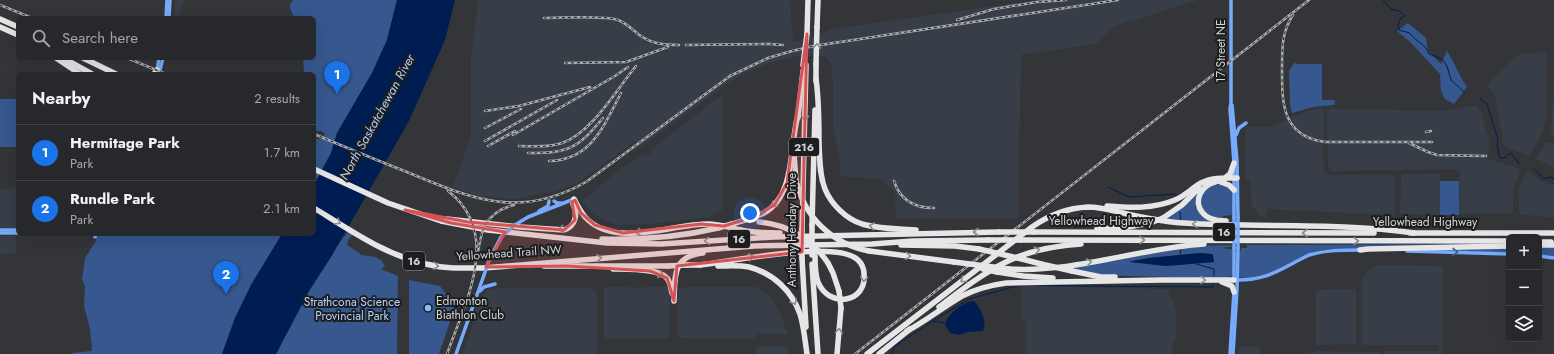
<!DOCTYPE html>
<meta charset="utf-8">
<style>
body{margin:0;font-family:Jost,sans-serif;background:#323437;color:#f1f3f6}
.controls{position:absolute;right:12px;bottom:12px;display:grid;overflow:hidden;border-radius:6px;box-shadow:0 4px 16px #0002}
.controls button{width:36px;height:36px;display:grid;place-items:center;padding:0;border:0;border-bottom:1px solid #424447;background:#26282b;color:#f1f3f6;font:20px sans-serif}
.you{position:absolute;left:750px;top:213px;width:14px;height:14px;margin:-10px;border:3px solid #fff;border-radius:50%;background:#1a73e8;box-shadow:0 0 0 6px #1a73e833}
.badge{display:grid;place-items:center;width:26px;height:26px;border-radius:50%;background:#1a73e8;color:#fff;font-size:13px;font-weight:700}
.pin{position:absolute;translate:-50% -33px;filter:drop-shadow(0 1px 2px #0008)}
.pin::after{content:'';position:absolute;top:21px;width:14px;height:12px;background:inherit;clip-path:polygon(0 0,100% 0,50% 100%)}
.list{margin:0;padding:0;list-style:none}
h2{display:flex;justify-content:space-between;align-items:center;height:52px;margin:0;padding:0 16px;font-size:17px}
h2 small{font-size:13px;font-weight:400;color:#a4a6a9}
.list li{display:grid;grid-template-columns:26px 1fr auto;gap:12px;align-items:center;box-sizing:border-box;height:56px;padding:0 16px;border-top:1px solid #424447}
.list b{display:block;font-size:15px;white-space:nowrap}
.list p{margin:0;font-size:13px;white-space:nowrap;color:#a4a6a9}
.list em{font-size:13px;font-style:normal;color:#a4a6a9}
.icon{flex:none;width:22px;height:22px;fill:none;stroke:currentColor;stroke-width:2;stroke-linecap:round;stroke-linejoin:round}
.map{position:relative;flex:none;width:1554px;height:354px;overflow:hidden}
.search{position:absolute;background:#26282b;box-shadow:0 4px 16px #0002;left:16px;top:16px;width:300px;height:44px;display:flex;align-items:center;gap:10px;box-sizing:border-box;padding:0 14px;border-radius:6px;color:#a4a6a9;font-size:15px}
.panel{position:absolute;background:#26282b;box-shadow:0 4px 16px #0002;left:16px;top:72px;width:300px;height:164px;border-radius:6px}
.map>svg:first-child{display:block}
.built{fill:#383e47}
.green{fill:#36588e;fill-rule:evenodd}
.water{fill:#001d52}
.pier{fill:#333539}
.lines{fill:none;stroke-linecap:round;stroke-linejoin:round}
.stream{stroke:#001d52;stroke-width:1}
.secondary{stroke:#76aafa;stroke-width:3.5}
.highway{stroke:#e6e6e6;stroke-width:5.5}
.rail-casing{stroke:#aaabae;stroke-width:2.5}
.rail{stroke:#1b1d1e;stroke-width:1;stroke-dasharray:3;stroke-linecap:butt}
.secondary-bridge{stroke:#76aafa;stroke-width:3.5}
.highway-bridge{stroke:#e6e6e6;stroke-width:5.5}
.oneway{stroke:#8b8c8c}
.oneway2{stroke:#445c81}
.marked{fill:#d55354;fill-opacity:0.2;stroke:#d55354;stroke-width:3;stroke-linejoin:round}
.poi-dot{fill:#8db9fc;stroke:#1b1d1e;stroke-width:1.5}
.labels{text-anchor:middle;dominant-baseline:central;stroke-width:4;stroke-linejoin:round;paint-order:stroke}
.shield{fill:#1b1d1e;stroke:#9b9c9f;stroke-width:1}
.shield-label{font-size:11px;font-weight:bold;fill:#d2d3d6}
.street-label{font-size:12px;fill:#d2d3d6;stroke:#1b1d1e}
.poi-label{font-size:12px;fill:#d2d3d6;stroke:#1b1d1e;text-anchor:start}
.park-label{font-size:12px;fill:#b7d2fa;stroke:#1b1d1e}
.water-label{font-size:13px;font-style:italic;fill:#b3cdf6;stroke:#1b1d1e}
</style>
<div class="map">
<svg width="1554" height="354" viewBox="0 0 1554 354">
<rect width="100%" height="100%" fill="#333539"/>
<g class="built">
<polygon points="175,0 185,0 179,15 174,15"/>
<polygon points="478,0 790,0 793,42 803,40 832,29 1037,0 1198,0 1115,26 1095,44 1021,55 1018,218 896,218 894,190 880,179 840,176 840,161 833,129 833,83 831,63 826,57 821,56 797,56 779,60 743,74 724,86 639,148 636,141 576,184 555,191 514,199 477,196 453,187 471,136 471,58"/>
<polygon points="1545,52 1546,54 1547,112 1543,131 1529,156 1504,146 1495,96 1487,85 1510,62 1520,54"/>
<polygon points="1554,53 1554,137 1550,135 1552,121"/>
<polygon points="723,94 722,210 709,217 651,224 617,225 594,215 582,201 621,169 642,155 647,157 655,147"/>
<polygon points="1477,105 1481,113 1489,141 1488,159 1521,169 1514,187 1513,213 1459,214 1460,173 1454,169 1332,171 1328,168 1327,111 1330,109 1447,111"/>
<polygon points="1314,109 1321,109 1324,112 1324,141 1306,135 1299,130 1289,118"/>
<polygon points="1287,120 1294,130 1300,135 1323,145 1324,173 1331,175 1392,175 1394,177 1394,215 1267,209 1267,217 1260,216 1252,206 1250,180 1246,179 1246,127 1271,127"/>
<polygon points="1548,142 1554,144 1554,167 1536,159 1545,143"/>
<polygon points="1527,170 1539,180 1554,185 1554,218 1519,214 1519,189"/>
<polygon points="1403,174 1440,174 1440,215 1400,214 1401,176"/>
<polygon points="18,188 18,228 0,228 0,189"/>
<rect x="0" y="236" width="16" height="18"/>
<polygon points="1379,265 1443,266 1442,354 1385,354 1385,351 1440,351 1438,345 1363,345 1362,344 1362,280 1367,271"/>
<polygon points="630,286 631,288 668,286 670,296 669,338 604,339 604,287"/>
<polygon points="1026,286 1169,289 1170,295 1176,309 1176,336 1172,347 1171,354 1026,354 1026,321 1021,321 1021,287"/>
<polygon points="691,287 756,287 767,294 777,306 788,334 756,334 756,339 680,338 678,337 678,288"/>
<polygon points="497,288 592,288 597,295 597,354 462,354 471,332 476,309 486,290"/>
<polygon points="1356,289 1356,344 1316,345 1316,290"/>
<polygon points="756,346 786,346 789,349 789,354 756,354"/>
<rect x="1239" y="347" width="21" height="7"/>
<polygon points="1317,351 1356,352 1381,352 1381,354 1305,354"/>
</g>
<g class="green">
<path d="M293,0h104l-10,40 -15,33 -35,60 -6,20 -17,32v-46h8l3,-6 -4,-2h-7v-57h-10l-1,-16h11v-40c-15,0 -23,3 -24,-14z"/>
<path d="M1408,23l18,15 2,13 13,13 6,-13c8,12 12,25 20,36l-13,17 -9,-5 -4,-8 -1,-17 -31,-33 -12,-10z"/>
<polygon points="1295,62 1296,64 1322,64 1322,100 1335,100 1334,105 1313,107 1292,113 1290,105 1289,71"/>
<rect x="0" y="99" width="18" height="48"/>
<rect x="1440" y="181" width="19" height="34"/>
<path d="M1215,184l11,1 7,7v23l-10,1v2l9,1v1l-25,-5 -7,-9c1,-14 2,-15 15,-22z"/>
<polygon points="1199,191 1195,200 1197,209 1223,222 1194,222 1164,219 1178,210"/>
<polygon points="348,232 353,234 348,240 347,245 358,252 361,255 376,257 378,259 381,260 385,266 381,269 398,276 397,354 276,354 309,291 336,247"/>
<polygon points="96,234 282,234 251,285 235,318 222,354 71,354 72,353 91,351 92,349 90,329 84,306 85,286 82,280 85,258 96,241"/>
<polygon points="1509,244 1324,250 1279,271 1248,279 1239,277 1239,251 1241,251 1241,248 1247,248 1247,245 1249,245"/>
<path d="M1232,245v2h-7v2h7l1,25 -1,2 -7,2 -101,-2 -25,-1 -29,-7 126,-22zM1200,253l12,1 2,8 -48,4 -36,-5 19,-3z"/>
<polygon points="1539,247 1554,247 1554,258 1539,255"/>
<polygon points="1509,248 1509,253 1418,250"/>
<polygon points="409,280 440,286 455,307 439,354 409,354"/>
</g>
<g class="water">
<polygon points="397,0 455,0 445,40 409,121 331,257 309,291 276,354 222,354 235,318 251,285 282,234 314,234 314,185 331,153 337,133 372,73 387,40"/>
<polygon points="1200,253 1212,254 1213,255 1214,262 1166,266 1129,262 1149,258"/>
<path d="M974,301c6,6 14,21 9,30l-16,1 -7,3 -10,-2 -5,-8c2,-11 18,-23 29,-24z"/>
</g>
<polygon class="pier" points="333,141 387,163 386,164 332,142"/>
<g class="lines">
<g class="stream">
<path d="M1383,0l8,9 8,2 6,5 -4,2 -3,7 1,5 11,3c6,10 15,9 19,21l13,5 5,7 4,14 14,13"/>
<polyline points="1480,99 1487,104 1498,140 1497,146 1500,158 1504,158 1510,153 1513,155 1519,164"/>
<polyline points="1534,169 1538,172 1541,177 1544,179 1550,177 1554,179"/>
<polyline points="1108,187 1129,197 1175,194 1176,195"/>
<polyline points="1180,212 1181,220"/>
<polyline points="1180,254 1181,248"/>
<polyline points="1196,264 1214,269 1214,276"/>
<path d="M1033,285c60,2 120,1 180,2v-3"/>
<polyline points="933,321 969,299 1020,285"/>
<polyline points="892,354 892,352 895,346 933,321 945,323"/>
</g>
<g class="secondary">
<polyline points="1231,0 1231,102 1230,109 1234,163 1234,217"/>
<polyline points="166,18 167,0"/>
<polyline points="169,18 170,0"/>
<polyline points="157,71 159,58"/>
<polyline points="159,74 163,58"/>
<polyline points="1232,105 1237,161 1238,217"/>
<polyline points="1236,135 1239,128 1246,123"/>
<polyline points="554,201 557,203 561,203"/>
<polyline points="539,211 548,206 549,201"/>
<polyline points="515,225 528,217 574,199"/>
<polyline points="0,230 18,230"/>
<polyline points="0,233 18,233"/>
<polyline points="95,237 95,234"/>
<polyline points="1407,251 1509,254"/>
<polyline points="1539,256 1554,258"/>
<polyline points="489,260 501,237"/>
<path d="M1234,280c34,1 46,-11 75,-25 17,-5 34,-5 52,-5"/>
<polyline points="1234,281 1234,248"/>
<polyline points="480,291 484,287 495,284"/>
<polyline points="456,354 484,275"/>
<polyline points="1230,354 1234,291"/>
<polyline points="1233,354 1237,290 1238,248"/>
</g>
<g class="highway">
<polyline points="0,19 18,27"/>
<polyline points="0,27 18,35"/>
<polyline points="817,27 818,0"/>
<polyline points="807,34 808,0"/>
<polyline points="56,58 80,74"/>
<polyline points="63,58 92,74"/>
<polyline points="83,58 116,74"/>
<polyline points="154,74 157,70"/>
<path d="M816,79c3,21 3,43 3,64 1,15 0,31 6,46 6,15 21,30 37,35 18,5 36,5 54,6"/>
<polyline points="816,81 816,64"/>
<polyline points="798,118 803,71"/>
<polyline points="794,154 796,180"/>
<polyline points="314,169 388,203 441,221 488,230 607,243 661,244 774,237 999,232"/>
<polyline points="1225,178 1230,174 1234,163"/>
<polyline points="1218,181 1229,185 1234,190"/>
<path d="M1215,182c-13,3 -22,18 -13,30 5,7 16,9 24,9"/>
<path d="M574,199c3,6 6,12 11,18 29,32 85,7 123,7 13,0 25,5 39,7 11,2 22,2 33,2"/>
<path d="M1107,206c24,2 46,3 68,-6 10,-4 17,-12 26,-17 11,-6 24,-5 36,-5"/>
<path d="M314,208c36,22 71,47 112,56 19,5 38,4 58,4l270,-22 118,-2 41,-3 75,-1"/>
<polyline points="1163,218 1182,205 1199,188"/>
<path d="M447,219l73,8 44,3c12,-4 14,-16 9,-26"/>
<path d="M732,224c10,-3 22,-6 32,-11 32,-18 25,-66 34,-98"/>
<polyline points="812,225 815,110"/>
<polyline points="802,229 806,65"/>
<polyline points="1097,229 1128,227 1150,223"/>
<polyline points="1034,232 1374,233"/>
<polyline points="1410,233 1554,233"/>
<path d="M602,239c39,1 78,-2 116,-11"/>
<polyline points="1021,240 1509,241"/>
<polyline points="1539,242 1551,242"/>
<polyline points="901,245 955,246 979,249"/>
<polyline points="1539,245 1554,245"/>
<polyline points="1360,250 1368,249 1509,246"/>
<polyline points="869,251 954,262"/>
<polyline points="802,258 806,327"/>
<polyline points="1022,259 1041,264"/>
<polyline points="828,263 833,273 839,291"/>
<polyline points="812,264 818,354"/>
<polyline points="687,265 701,265"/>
<path d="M699,265c31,-3 137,-26 159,-5 4,4 6,8 6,14 3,29 -35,35 -46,8 -3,-8 -3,-18 -3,-27"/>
<polyline points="544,266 668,266"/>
<path d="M718,266c10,0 21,-1 31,1 24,6 43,24 51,47 4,13 5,27 7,40"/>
<path d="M613,269c13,0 45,-1 54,9 3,4 4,10 5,15"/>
<path d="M1009,269c66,4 130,-21 195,-25"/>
<polyline points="1072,271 1101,277 1115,277"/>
<polyline points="997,272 1023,276 1053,278"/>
<polyline points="1222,282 1232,286 1234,292"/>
<path d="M674,301c1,-24 -2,-45 29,-48"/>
<path d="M939,307c50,-38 77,-59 142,-63"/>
<path d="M907,331c19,-10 36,-24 55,-35 14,-7 29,-11 44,-13l155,-3h73"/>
<polyline points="837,354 841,308"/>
<path d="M867,354l165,-127c17,-12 35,-19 56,-20 13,0 26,4 39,7 19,4 37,8 57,9 76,5 154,-1 230,10"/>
<polyline points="879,354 910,329"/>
</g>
<g class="rail-casing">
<g id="rail">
<polyline points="0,5 32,18"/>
<path d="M1293,15c-11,16 -11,33 -11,52 0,35 -1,69 43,75h107"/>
<path d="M544,18c19,0 58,-3 74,2 8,3 14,9 20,14 13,10 26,11 41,11"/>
<polyline points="957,20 994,9 1037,2 1066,0"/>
<polyline points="686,45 769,44 783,45"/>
<polyline points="127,58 166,74"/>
<polyline points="565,63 626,62 668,47"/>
<polyline points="485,111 519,106 590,87"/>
<polyline points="485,128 521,109"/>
<polyline points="1426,132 1431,131"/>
<path d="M314,134c31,13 62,26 93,38 65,27 112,48 179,10l144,-106 38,-18 24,-7 22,-5 304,-46"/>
<polyline points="513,135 615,76 628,67"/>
<polyline points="485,141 557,100"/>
<polyline points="1409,143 1428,152 1437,155 1486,156"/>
<polyline points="488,146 515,131"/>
<path d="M519,146c14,0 29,2 43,-3 29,-9 55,-54 74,-77"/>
<path d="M528,153c41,0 49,-4 75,-35"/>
<path d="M549,161c43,-1 55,-36 72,-68"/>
<path d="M894,181c6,19 20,27 40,27"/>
<path d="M477,260c3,-27 7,-48 37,-55"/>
<path d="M447,354c18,-51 56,-121 1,-163"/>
<polyline points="855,354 1309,0"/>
</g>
</g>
<use href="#rail" class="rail"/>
<g class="secondary-bridge">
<polyline points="1234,217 1234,248"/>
<polyline points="501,237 515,225"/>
<polyline points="1238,248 1238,217"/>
<polyline points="484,275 489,260"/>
</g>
<g class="highway-bridge">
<polyline points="816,64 817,27"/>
<polyline points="803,65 807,34"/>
<path d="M796,180c8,37 36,64 73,71"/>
<path d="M759,222c30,3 52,16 69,41"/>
<polyline points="1150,223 1163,218"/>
<polyline points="718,228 732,224"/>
<polyline points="999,232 1034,232"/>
<polyline points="988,240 1021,240"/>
<polyline points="979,249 1022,259"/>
<polyline points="812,255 812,225"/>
<polyline points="802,258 802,229"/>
<polyline points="954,262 1009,269"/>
<polyline points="1041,264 1072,271"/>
<polyline points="668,266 687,265"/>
<polyline points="983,269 997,272"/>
<polyline points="839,291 841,308"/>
</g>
</g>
<defs><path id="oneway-chevron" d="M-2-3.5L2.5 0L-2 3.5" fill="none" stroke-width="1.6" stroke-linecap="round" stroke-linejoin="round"/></defs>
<g class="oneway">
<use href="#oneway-chevron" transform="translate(817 46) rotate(-88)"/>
<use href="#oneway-chevron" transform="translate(805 118) rotate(92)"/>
<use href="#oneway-chevron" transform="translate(774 205) rotate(135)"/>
<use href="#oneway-chevron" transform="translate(338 222) rotate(31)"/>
<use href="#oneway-chevron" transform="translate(1195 224) rotate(-179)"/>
<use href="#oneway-chevron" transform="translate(872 226) rotate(-168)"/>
<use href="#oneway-chevron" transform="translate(561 229) rotate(174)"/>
<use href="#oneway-chevron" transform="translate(638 232) rotate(173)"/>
<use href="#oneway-chevron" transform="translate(976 232) rotate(180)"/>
<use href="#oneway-chevron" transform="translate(1305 233) rotate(-180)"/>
<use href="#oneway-chevron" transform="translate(1142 240)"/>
<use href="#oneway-chevron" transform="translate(707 241) rotate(176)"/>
<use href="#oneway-chevron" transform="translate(1356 241)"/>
<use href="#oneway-chevron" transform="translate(1037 250) rotate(-14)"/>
<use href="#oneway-chevron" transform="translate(908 256) rotate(8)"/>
<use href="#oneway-chevron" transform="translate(751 257) rotate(-11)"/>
<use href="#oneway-chevron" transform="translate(599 258) rotate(-5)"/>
<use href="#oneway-chevron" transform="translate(1089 262) rotate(-10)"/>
<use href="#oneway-chevron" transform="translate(436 266) rotate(8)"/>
<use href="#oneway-chevron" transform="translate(661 275) rotate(25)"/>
<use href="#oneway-chevron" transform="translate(864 279) rotate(95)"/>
<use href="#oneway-chevron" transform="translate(963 280) rotate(143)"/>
<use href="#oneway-chevron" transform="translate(1203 280) rotate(1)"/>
<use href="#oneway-chevron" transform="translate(794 302) rotate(61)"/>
<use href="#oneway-chevron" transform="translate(839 331) rotate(-85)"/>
</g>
<use class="oneway2" href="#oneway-chevron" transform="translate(1455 252) rotate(2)"/>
<path class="marked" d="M807,34l-5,218 -125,14 -3,35 -7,-23 -17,-7 -83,-5 -81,1 19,-35 -54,-9 -46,-13 63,12 96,8 11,-10 -3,-18 3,-2 6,13 14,12 28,8 78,-9 23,2 35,-11 16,-11 12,-21z"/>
<circle class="poi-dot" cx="428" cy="308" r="4"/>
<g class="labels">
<g class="shield">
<rect x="789" y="138" width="30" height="18" rx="3"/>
<rect x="1213" y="223" width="22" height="18" rx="3"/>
<rect x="728" y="230" width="22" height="18" rx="3"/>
<rect x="403" y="252" width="22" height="18" rx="3"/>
</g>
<g class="shield-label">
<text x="804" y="147">216</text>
<text x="1224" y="232">16</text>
<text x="739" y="239">16</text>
<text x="414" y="261">16</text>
</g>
<g class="street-label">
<text transform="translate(1221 51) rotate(-90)">17 Street NE</text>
<text x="1101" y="221">Yellowhead Highway</text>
<text x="1425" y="222">Yellowhead Highway</text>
<text transform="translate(792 230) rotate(-90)">Anthony Henday Drive</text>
<text transform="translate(509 253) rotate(-4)">Yellowhead Trail NW</text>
</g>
<g class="poi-label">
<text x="436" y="301">Edmonton<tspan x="436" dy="14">Biathlon Club</tspan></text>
</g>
<g class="park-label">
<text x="352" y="302">Strathcona Science<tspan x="352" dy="14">Provincial Park</tspan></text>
</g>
<g class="water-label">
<text transform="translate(377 117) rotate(-61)">North Saskatchewan River</text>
</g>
</g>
</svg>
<div class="controls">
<button>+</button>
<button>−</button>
<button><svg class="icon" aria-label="layers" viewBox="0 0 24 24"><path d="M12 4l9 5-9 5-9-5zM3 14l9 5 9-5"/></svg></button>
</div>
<div class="you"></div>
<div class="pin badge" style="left:337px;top:94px">1</div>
<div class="pin badge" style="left:226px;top:294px">2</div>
<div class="search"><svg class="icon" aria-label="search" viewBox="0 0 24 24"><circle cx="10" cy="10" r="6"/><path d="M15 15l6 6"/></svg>Search here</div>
<section class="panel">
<h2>Nearby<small>2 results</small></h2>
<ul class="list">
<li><span class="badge">1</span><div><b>Hermitage Park</b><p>Park</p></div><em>1.7 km</em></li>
<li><span class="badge">2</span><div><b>Rundle Park</b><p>Park</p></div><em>2.1 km</em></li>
</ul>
</section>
</div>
